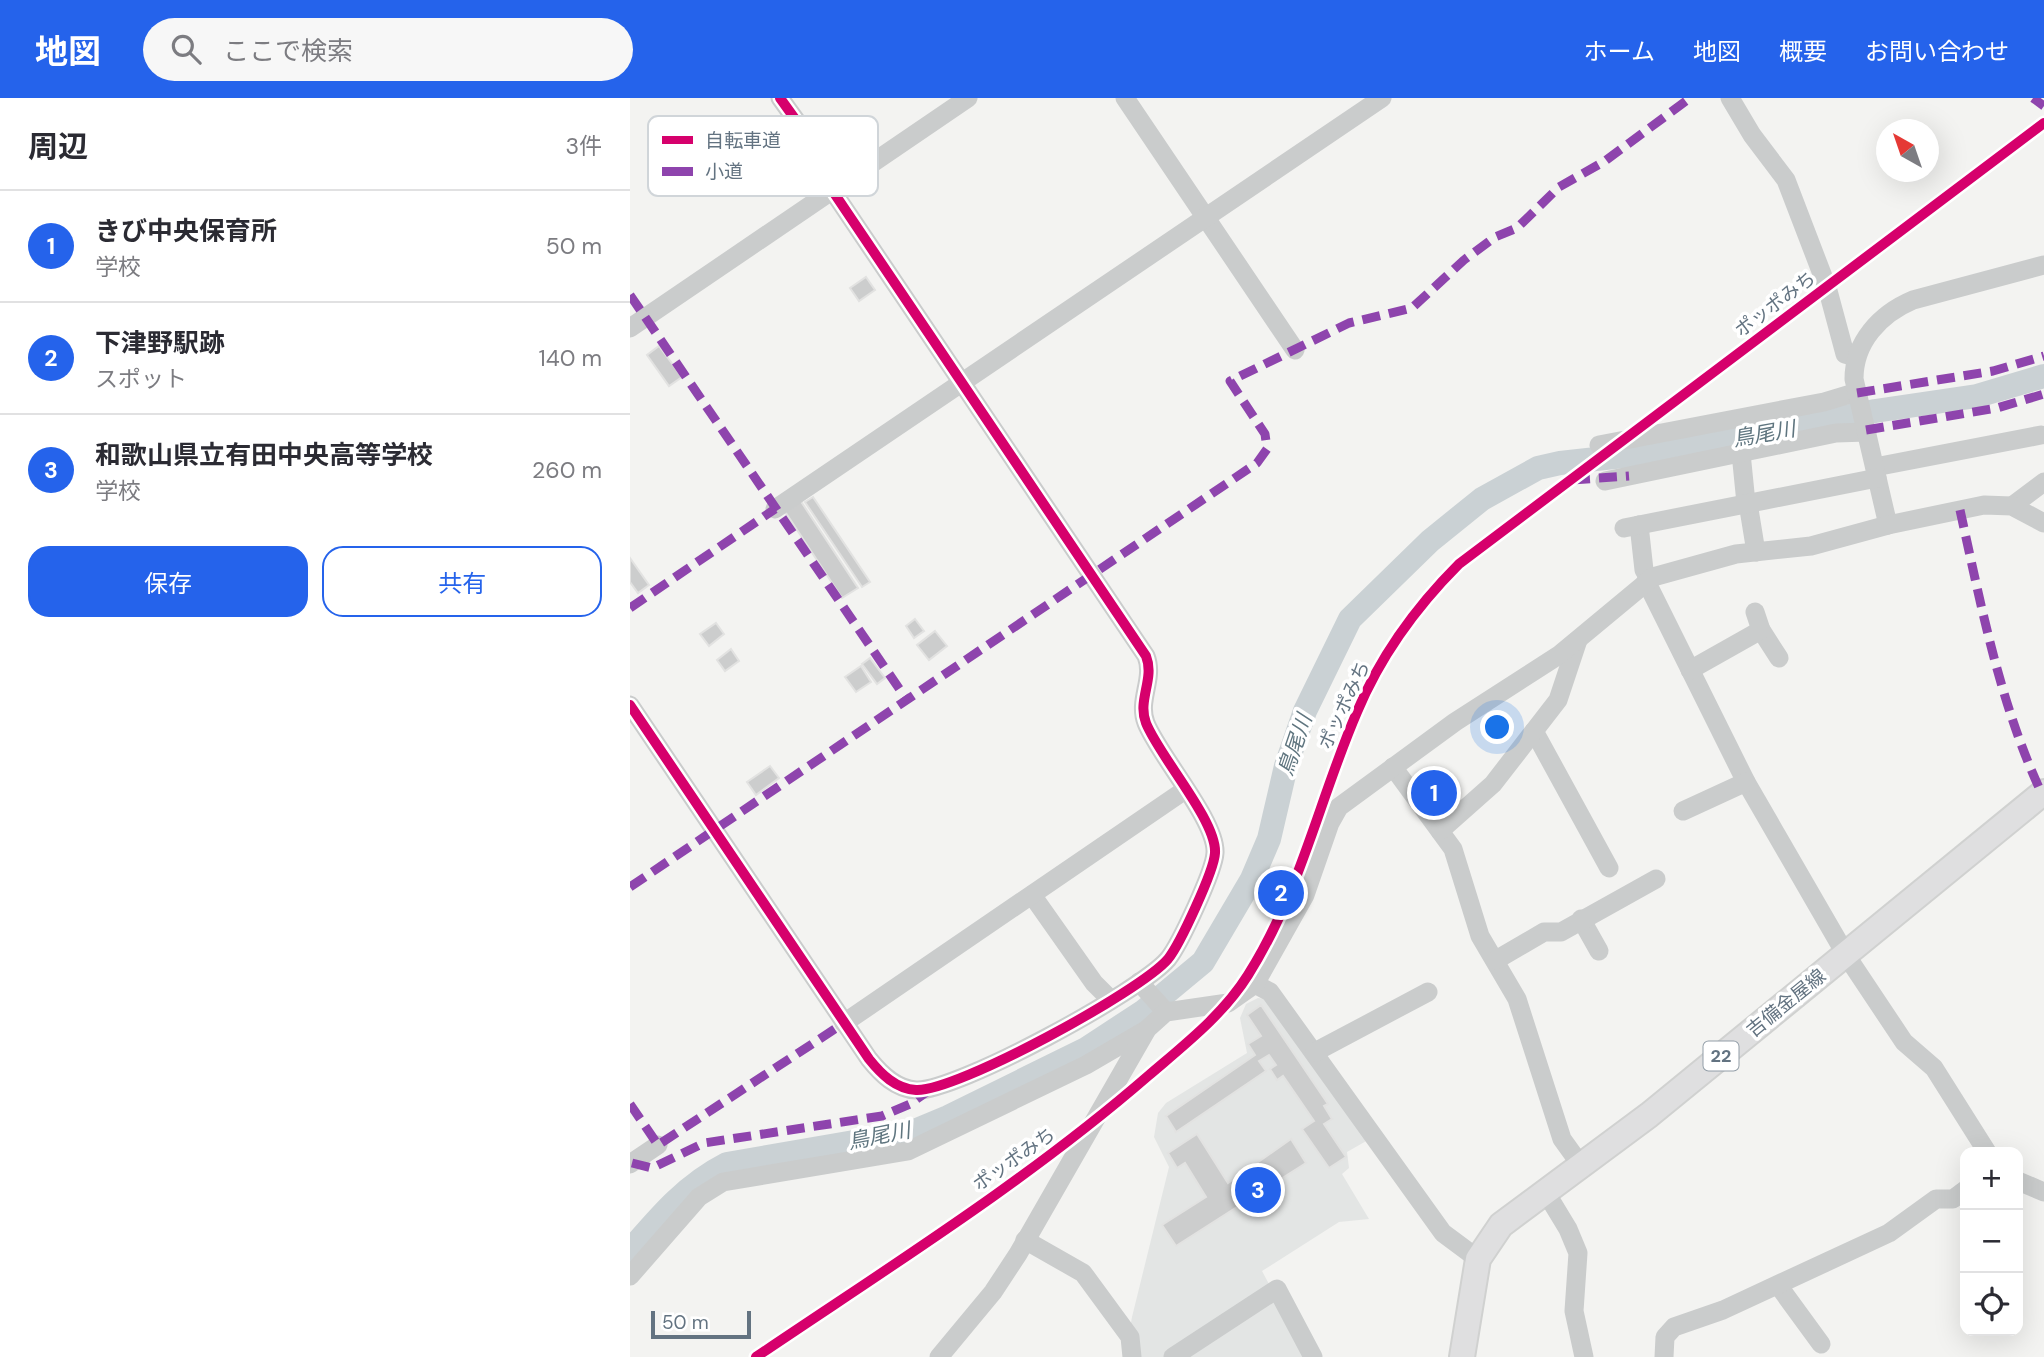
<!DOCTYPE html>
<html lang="ja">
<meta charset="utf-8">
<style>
body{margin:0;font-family:"DM Sans","Noto Sans JP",sans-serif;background:#f7f7f7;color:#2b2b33}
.controls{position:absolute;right:21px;bottom:21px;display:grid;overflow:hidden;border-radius:14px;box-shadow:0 7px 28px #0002}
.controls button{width:63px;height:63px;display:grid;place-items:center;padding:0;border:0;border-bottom:2px solid #e1e1e2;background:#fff;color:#2b2b33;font:35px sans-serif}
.compass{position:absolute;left:1246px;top:21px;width:63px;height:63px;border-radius:50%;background:#fff;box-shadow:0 7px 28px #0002;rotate:320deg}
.scale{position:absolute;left:21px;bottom:18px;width:100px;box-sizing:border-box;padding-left:7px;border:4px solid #637381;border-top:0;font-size:19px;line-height:24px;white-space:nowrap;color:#637381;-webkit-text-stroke:5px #fff;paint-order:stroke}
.you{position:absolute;left:868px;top:630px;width:24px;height:24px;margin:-18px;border:5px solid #fff;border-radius:50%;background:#1a73e8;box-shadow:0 0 0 10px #1a73e833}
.badge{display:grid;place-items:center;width:46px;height:46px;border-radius:50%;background:#2563eb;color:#fff;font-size:23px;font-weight:700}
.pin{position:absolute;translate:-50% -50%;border:4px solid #fff;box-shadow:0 2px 7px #0006}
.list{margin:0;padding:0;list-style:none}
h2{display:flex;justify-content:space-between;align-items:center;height:91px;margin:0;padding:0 28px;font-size:30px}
h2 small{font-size:23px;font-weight:400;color:#7c7c81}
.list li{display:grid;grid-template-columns:46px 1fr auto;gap:21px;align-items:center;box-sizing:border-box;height:112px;padding:0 28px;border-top:2px solid #e1e1e2}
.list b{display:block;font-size:26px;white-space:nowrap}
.list p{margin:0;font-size:23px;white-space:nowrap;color:#7c7c81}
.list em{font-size:23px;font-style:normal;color:#7c7c81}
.actions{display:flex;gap:14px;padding:21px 28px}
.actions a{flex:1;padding:16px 0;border:2px solid #2563eb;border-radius:21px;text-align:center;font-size:24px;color:#2563eb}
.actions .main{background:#2563eb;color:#fff}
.icon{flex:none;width:38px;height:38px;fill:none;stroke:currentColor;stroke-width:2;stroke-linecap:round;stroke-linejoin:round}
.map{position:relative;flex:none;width:1414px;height:1259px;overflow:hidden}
header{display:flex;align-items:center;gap:42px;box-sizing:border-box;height:98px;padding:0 35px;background:#2563eb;color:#fff}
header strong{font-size:33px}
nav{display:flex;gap:38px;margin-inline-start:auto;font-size:24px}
.search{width:490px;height:63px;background:#f7f7f7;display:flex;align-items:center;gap:18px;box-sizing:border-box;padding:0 24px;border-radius:38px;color:#7c7c81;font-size:26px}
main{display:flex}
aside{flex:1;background:#fff}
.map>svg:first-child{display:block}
.built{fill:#e3e5e4}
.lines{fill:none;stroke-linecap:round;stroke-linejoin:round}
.river{stroke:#cad1d4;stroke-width:24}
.building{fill:#cccdcd;stroke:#e2e2e1;stroke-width:2}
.major-casing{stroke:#d0d1d0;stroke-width:28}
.minor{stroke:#cacccc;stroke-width:19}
.major{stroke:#dfdfe0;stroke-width:24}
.quiet{stroke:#8e44ad;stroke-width:9;stroke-dasharray:18 9;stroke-linecap:butt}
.cycleway-casing{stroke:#fff;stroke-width:15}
.cycleway{stroke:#d6006c;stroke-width:10}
.labels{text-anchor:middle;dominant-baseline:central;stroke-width:7;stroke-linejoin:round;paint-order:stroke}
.shield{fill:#fff;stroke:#929da7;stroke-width:2}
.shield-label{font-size:18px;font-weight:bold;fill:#637381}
.street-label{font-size:19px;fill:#637381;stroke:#fff}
.water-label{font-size:21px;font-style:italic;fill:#5f757f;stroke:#fff}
.key{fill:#fff;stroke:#d0d5d9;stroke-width:2}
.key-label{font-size:19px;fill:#637381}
</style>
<header>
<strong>地図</strong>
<div class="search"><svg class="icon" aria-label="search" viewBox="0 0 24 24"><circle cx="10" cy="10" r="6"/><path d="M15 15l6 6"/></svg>ここで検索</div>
<nav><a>ホーム</a><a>地図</a><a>概要</a><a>お問い合わせ</a></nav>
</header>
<main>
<aside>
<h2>周辺<small>3件</small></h2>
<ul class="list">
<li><span class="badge">1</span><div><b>きび中央保育所</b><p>学校</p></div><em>50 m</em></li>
<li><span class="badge">2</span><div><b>下津野駅跡</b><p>スポット</p></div><em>140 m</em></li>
<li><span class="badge">3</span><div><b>和歌山県立有田中央高等学校</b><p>学校</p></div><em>260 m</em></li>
</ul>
<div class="actions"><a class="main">保存</a><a>共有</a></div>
</aside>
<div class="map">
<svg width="1414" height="1259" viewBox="0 0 1414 1259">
<rect width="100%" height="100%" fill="#f3f3f1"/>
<polygon class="built" points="628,900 638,901 738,1042 717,1054 719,1070 712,1076 739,1121 709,1124 632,1173 678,1259 499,1259 497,1247 502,1219 539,1069 524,1039 528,1015 536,1005 617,955 610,920 616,906"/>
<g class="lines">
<path class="river" d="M0,1153c30,-35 56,-66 97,-87l185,-32 36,-15 138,-68 58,-38 59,-49 49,-83 17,-40 17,-73 19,-55 45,-92 80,-78 52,-42 56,-31 22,-5 118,-13 197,-39 102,-15 67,-20"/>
</g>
<g class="building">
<polygon points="236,179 245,192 229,203 220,190"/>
<polygon points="29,248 52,279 39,288 17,257"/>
<polygon points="183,399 240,484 232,489 175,404"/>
<polygon points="170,402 228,490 212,500 154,412"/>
<polygon points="0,460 19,487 8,495 0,484"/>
<polygon points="285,521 294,533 284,540 276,528"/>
<polygon points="86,525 94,536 79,548 70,536"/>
<polygon points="305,533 317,548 299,562 287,547"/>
<polygon points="101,551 109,563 95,573 87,562"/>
<polygon points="240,560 255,580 247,586 232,566"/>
<polygon points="231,568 241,584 226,594 215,579"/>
<polygon points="140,668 149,680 126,697 117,684"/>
<polygon points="631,907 698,1006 694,1008 702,1021 694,1026 716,1059 699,1070 672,1031 684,1023 653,978 647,982 640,971 646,967 639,957 629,963 636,973 546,1034 536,1018 625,957 618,946 631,938 617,917"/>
<polygon points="567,1036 598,1085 661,1041 676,1065 546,1148 532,1127 576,1099 555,1065 547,1070 538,1055"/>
</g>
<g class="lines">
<g class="major-casing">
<polyline id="major" points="832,1259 848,1161 871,1127 1019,1017 1414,694"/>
</g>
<g class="minor">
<polyline points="495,0 665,252"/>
<polyline points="1100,0 1122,37 1156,82 1197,189 1215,256 1226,259"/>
<polyline points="0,230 338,0"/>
<polyline points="969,347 1194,304 1227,294"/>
<polyline points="1111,355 1116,405"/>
<polyline points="1245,369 1411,337"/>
<polyline points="975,383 1206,335 1237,334"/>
<polyline points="1118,405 1126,454"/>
<polyline points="1382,408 1414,384"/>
<polyline points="145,411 752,0"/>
<polyline points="1009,427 1014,472 1020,481"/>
<path d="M1258,427l-34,-146c0,-37 26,-65 59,-79l131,-35"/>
<polyline points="994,430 1247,380"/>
<polyline points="1016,483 1116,684 1216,857 1274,944 1304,970 1357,1054"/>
<polyline points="1125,514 1131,532 1149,560"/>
<polyline points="1060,572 1131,532"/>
<path d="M0,607l239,354c12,15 27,30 47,31 40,2 225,-99 252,-131 12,-15 46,-88 47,-106 2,-32 -56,-97 -69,-130 -9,-23 9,-44 0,-67l-314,-466 -24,-53 -28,-39"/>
<polyline points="904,633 979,770"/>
<polyline points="763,669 823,751 850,838 887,901 932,1041 950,1066"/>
<polyline points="1053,713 1116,684"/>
<polyline points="810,733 863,686 928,602 948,542"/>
<polyline points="402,797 464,885 481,902"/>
<polyline points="951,821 969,853"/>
<polyline points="866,862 914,834 931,834 1026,781"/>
<polyline points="509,884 536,914"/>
<polyline points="625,886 640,894 813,1135 848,1161"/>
<polyline points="214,925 555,692"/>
<polyline points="685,954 798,894"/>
<polyline points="0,1066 28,1047"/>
<polyline points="1388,1083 1414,1094"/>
<polyline points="915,1093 938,1131 948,1155 944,1213 954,1259"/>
<polyline points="395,1142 453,1175 500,1239 502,1259"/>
<polyline points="0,1178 69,1099 93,1084 278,1053 456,967 516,932 536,914 598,905 625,886 675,797 700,725 709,709 825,624 929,557 1023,479 1106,456 1181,448 1258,427 1354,407 1382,408 1414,425"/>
<polyline points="1148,1187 1191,1246"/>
<polyline points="309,1259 363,1194 388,1156 516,933"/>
<polyline points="543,1259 647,1191 683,1259"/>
<polyline points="1034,1259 1035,1239 1044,1229 1093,1212 1259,1135 1306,1101 1323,1101 1335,1092"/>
</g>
<use href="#major" class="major"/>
<g class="quiet">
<polyline points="1403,0 1414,8"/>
<polyline points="0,197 277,602"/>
<polyline points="1227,295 1363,273 1414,258"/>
<polyline points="1236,332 1367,310 1414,296"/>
<polyline points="942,382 999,378"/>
<path d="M1330,412c21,95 40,195 82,284"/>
<polyline points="0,510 145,411"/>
<polyline points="0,789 627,365 637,351 635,336 600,283 719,225 782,210 834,162 865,139 887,130 929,89 975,63 1060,0"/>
<polyline points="0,1006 28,1047 214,925"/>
<polyline points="2,1065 22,1070 74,1045 252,1018 280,1006 298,993"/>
</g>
<g class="cycleway-casing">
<g id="cycleway">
<path d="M0,607l239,354c12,15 27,30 47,31 40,2 225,-99 252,-131 12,-15 46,-88 47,-106 2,-32 -56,-97 -69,-130 -9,-23 9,-44 0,-67l-314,-466 -24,-53 -28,-39"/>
<path d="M126,1259c133,-90 271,-176 392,-281 36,-31 75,-61 100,-101 52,-82 71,-175 109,-263 23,-55 60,-106 102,-148l585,-441"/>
</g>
</g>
<use href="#cycleway" class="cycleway"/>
</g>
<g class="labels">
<rect class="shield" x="1073.5" y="943.5" width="35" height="29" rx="5"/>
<g class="shield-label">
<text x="1091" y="958">22</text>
</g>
<g class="street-label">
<text transform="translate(1145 206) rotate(-37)">ポッポみち</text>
<text transform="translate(714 607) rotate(-65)">ポッポみち</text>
<text transform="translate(1156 905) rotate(-39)">吉備金屋線</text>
<text transform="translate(384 1061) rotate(-35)">ポッポみち</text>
</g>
<g class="water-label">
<text transform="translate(1134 336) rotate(-10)">鳥尾川</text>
<text transform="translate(665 647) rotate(-71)">鳥尾川</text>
<text transform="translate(249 1038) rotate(-11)">鳥尾川</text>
</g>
</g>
<rect x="18" y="18" width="230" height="80" rx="10" class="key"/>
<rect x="32" y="38" width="31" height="8" fill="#d6006c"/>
<rect x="32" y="69" width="31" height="9" fill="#8e44ad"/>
<g class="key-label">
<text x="75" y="49">自転車道</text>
<text x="75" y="80">小道</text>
</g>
</svg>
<div class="controls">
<button>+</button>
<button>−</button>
<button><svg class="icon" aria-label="locate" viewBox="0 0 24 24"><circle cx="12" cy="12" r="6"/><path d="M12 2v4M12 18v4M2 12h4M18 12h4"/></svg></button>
</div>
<svg class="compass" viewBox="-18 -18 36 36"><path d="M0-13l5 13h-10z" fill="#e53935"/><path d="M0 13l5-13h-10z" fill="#7c7c81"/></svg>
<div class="scale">50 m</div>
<div class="you"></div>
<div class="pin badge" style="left:804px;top:695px">1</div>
<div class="pin badge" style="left:651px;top:795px">2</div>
<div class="pin badge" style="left:628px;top:1092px">3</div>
</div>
</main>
